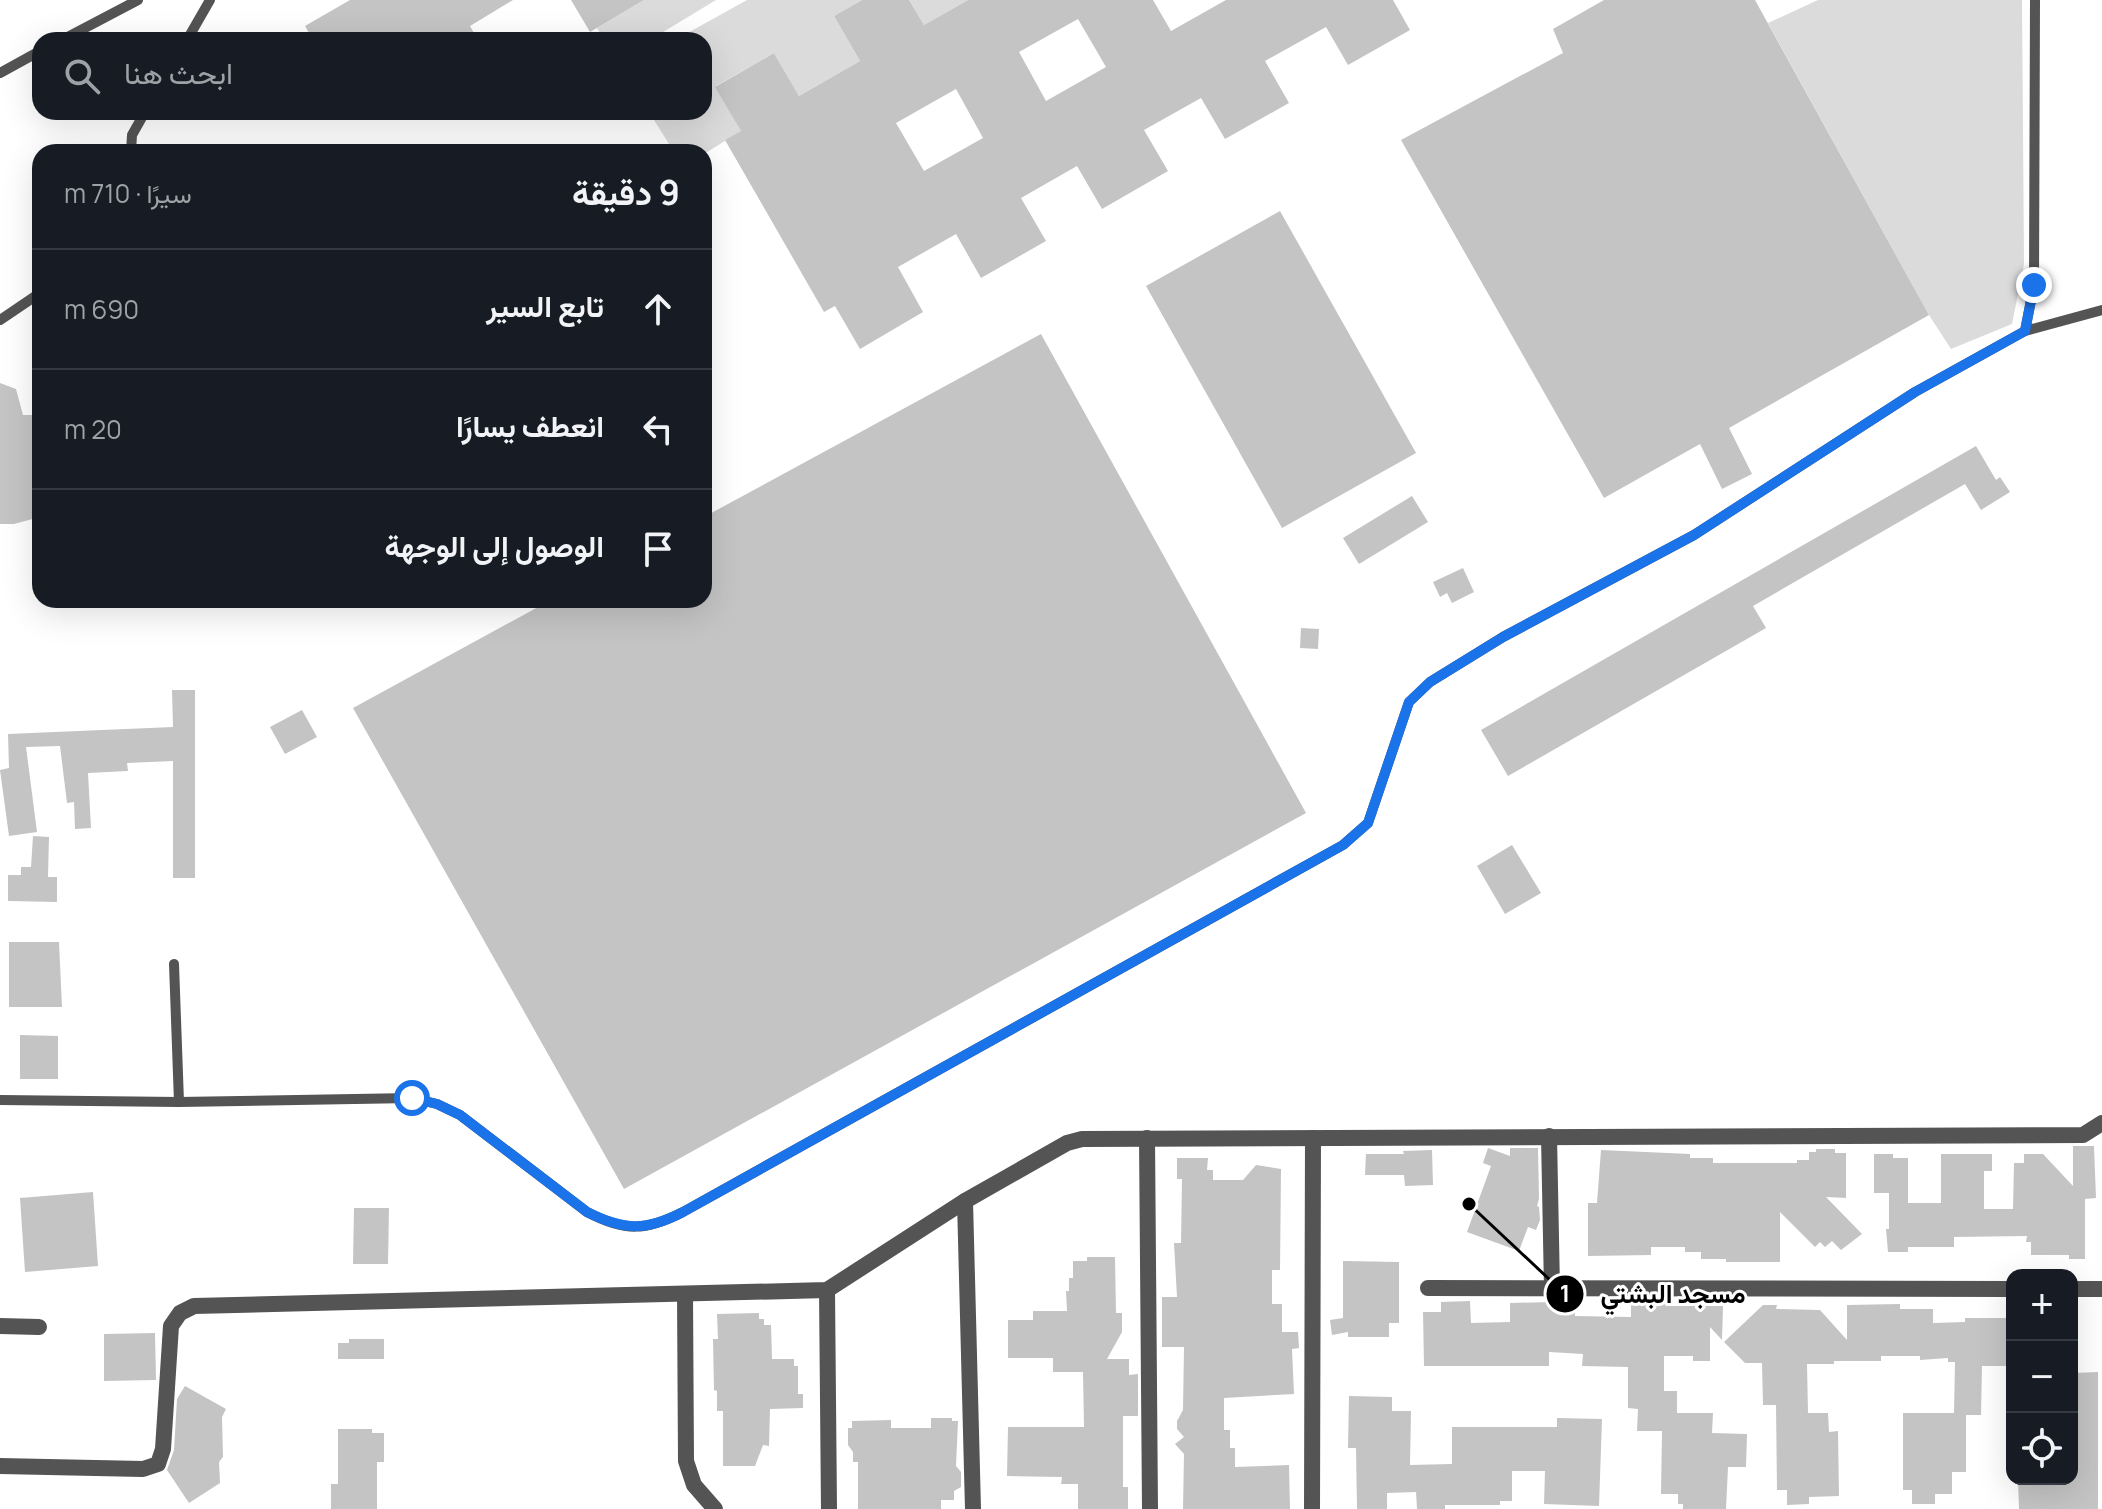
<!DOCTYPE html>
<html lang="ar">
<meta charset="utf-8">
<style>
body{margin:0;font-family:Manrope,Vazirmatn,sans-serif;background:#20242c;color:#f1f3f6;direction:rtl}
.controls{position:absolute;right:24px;bottom:24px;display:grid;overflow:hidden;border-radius:16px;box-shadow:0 8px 32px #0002}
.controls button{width:72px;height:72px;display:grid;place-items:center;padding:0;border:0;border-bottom:2px solid #363941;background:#171b24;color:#f1f3f6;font:40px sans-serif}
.stop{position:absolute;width:24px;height:24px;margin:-18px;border:6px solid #1a73e8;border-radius:50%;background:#fff}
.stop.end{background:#1a73e8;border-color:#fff;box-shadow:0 2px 8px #0008}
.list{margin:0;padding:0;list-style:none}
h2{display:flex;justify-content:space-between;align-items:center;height:104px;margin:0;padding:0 32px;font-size:34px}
h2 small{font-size:26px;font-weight:400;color:#9ea1a6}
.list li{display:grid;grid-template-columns:52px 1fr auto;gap:24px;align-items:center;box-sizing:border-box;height:120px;padding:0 32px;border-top:2px solid #363941}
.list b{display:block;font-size:30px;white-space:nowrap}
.list em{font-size:26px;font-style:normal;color:#9ea1a6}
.icon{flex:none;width:44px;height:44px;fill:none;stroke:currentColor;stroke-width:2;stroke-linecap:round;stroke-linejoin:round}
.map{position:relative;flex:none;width:2102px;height:1509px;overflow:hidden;direction:ltr}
.search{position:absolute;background:#171b24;box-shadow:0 8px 32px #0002;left:32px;top:32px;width:680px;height:88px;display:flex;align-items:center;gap:20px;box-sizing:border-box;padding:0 28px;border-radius:24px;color:#9ea1a6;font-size:30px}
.panel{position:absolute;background:#171b24;box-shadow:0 8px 32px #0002;left:32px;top:144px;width:680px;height:464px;border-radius:24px;direction:rtl}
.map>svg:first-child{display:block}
.green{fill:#dbdbdb}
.building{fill:#c4c4c4;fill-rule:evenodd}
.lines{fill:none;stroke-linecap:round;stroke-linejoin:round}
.service{stroke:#545454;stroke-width:10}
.minor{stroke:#545454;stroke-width:16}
.route{stroke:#1a73e8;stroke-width:10}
.leader{fill:none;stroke:#000;stroke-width:3}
.callout-dot{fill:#000;stroke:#fff;stroke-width:3}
.mark-label{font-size:24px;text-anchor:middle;font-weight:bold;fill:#fff}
.callout-label{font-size:26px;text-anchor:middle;font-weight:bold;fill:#000;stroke:#fff;stroke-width:6;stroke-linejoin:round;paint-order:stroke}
</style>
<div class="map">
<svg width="2102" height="1509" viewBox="0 0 2102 1509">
<rect width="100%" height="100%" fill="#fff"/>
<g class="green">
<polygon points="644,0 716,0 650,40 604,40 597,28"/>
<polygon points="747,0 862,0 834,16 860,61 799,96 774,53 716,86 741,131 704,154 704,152 674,152 649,112 704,112 704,40 675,40"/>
<polygon points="909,0 968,0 924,25"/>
<polygon points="1818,0 2022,0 2024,264 2012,324 1951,349 1929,315 1768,23"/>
</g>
<g class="building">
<polygon points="350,0 513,0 470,26 478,40 313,40 305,26"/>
<polygon points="571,0 644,0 590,32"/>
<path d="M862,0h47l15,25 44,-25h185l18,31 55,-31h167l17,30 -62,35 -22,-38 -61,34 24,42 -64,36 -24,-41 -57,32 24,41 -66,38 -25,-43 -56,32 25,43 -65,37 -25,-44 -58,33 25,45 -63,37 -25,-43 -11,6 -99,-172 16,-9 -26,-44 59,-34 25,43 61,-35 -26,-45zM1078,19l28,48 -60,34 -27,-49zM956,89l27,49 -59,33 -28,-48z"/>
<polygon points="1604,0 1755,0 1929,315 1729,428 1752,474 1722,489 1700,444 1604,498 1401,140 1563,53 1553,29"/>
<polygon points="1280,211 1416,453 1282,528 1146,286"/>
<polygon points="1041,334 1306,813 624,1189 353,708 551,600 704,600 704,517"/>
<polygon points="0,383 16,389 23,415 40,415 40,517 14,524 0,524"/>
<polygon points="1976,446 1996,480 2000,477 2010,492 1981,510 1965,484 1753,606 1766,628 1508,776 1481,730"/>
<polygon points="1412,496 1428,522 1359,564 1343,538"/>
<polygon points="1463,568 1474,592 1452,603 1447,593 1440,597 1433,582"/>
<polygon points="1301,628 1319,629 1318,649 1300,648"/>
<polygon points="172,690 195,690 195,878 173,878 173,761 127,763 128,771 88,773 91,828 75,829 74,802 67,803 60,746 26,747 37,832 9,836 0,770 9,768 8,734 173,727"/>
<polygon points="302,710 317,737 285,754 270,727"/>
<polygon points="33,836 49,837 48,877 57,877 57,902 8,901 8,875 21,875 21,867 31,867"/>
<polygon points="1512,845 1541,893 1505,914 1477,866"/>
<polygon points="9,942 59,942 62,1007 9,1007"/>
<polygon points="20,1035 58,1036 58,1079 20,1079"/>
<polygon points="2073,1146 2094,1146 2096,1198 2085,1199 2085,1259 2069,1259 2069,1255 2031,1255 2031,1242 2026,1242 2027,1236 1954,1237 1954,1247 1908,1247 1908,1252 1888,1252 1886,1229 1889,1229 1889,1193 1874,1193 1874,1154 1893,1154 1893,1158 1908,1158 1908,1203 1941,1203 1941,1154 1992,1154 1992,1171 1984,1171 1984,1209 2013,1209 2014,1163 2024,1163 2024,1154 2043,1154 2073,1186"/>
<polygon points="1488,1148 1510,1156 1510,1148 1538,1148 1539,1199 1537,1206 1539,1207 1540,1220 1536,1230 1528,1227 1519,1251 1467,1232 1491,1166 1483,1163"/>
<polygon points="1816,1149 1835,1149 1835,1153 1846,1153 1846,1198 1826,1197 1862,1234 1841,1250 1832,1241 1825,1247 1820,1242 1815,1247 1780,1212 1780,1262 1726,1262 1726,1259 1701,1259 1701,1252 1685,1252 1685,1247 1651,1247 1651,1255 1588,1256 1588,1203 1597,1203 1601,1150 1690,1154 1690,1158 1713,1158 1713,1163 1797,1163 1797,1160 1809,1160 1809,1152 1816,1152"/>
<polygon points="1432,1150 1433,1185 1405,1186 1404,1175 1365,1175 1366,1154 1404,1154 1403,1151"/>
<polygon points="1177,1158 1208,1158 1207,1170 1213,1170 1213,1180 1243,1180 1256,1165 1281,1169 1280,1270 1272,1270 1272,1304 1282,1304 1282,1332 1298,1332 1299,1348 1292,1349 1294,1394 1224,1398 1224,1430 1230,1430 1230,1448 1235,1448 1235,1467 1289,1465 1290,1509 1183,1509 1184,1454 1175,1444 1184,1437 1177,1429 1177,1421 1183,1410 1184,1347 1162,1347 1162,1297 1177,1297 1174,1243 1181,1243 1182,1179 1177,1179"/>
<polygon points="93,1192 98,1266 25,1272 20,1198"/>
<polygon points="354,1208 389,1208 388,1264 353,1264"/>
<polygon points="1087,1257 1115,1257 1116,1313 1122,1313 1122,1332 1107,1359 1129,1359 1129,1375 1138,1374 1138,1416 1123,1416 1123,1487 1128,1487 1128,1509 1078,1509 1078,1484 1061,1484 1062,1477 1007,1476 1008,1427 1084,1427 1083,1372 1053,1372 1053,1358 1008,1358 1008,1320 1033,1320 1033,1311 1067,1311 1066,1291 1069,1291 1069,1278 1073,1278 1073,1261 1087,1261"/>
<polygon points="1343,1261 1399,1262 1399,1323 1389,1323 1389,1337 1348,1337 1348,1332 1332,1335 1330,1320 1343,1318"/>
<polygon points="1555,1299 1575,1299 1575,1316 1631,1317 1631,1299 1667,1302 1667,1306 1723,1306 1722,1340 1710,1327 1710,1361 1693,1361 1693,1356 1664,1356 1664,1391 1677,1391 1677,1413 1713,1413 1712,1433 1747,1434 1746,1467 1728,1467 1726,1509 1683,1509 1683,1504 1678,1504 1678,1494 1661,1494 1662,1431 1637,1431 1638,1409 1628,1408 1628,1367 1582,1366 1583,1354 1549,1352 1549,1366 1424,1366 1423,1312 1441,1312 1441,1302 1470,1301 1471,1323 1510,1322 1510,1303 1552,1302"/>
<polygon points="1900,1304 1900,1309 1933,1309 1933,1323 1965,1322 1965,1318 2012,1318 2012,1366 1982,1366 1981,1415 1966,1415 1966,1472 1952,1472 1952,1494 1935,1494 1935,1504 1912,1504 1912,1490 1903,1490 1903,1413 1954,1413 1955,1362 1948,1362 1948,1358 1920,1360 1920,1356 1881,1356 1881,1361 1834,1361 1834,1364 1807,1364 1808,1413 1828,1413 1829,1432 1838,1431 1839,1496 1809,1497 1809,1504 1787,1505 1787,1490 1777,1490 1776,1405 1763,1405 1762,1363 1745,1363 1724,1342 1763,1305 1777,1305 1776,1309 1820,1310 1847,1340 1847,1305"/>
<polygon points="759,1313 759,1319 764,1319 764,1325 771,1325 772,1359 794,1359 794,1366 798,1366 798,1394 803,1394 803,1408 770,1409 769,1446 763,1445 755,1466 723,1466 723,1411 717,1411 717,1391 714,1390 713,1339 718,1339 717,1314"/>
<polygon points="155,1333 156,1380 104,1381 104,1334"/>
<polygon points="349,1339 384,1339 384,1359 338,1359 338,1343 349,1343"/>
<polygon points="2098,1372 2098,1509 2019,1509 2018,1479 2072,1479 2072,1373"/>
<polygon points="185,1386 226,1409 222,1417 223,1457 219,1462 220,1483 189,1503 167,1470 174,1450 177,1399"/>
<polygon points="1349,1396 1392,1397 1392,1411 1411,1411 1410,1465 1452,1464 1452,1427 1557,1427 1557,1418 1602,1419 1599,1506 1544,1504 1545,1471 1512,1471 1512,1501 1500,1501 1500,1505 1445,1505 1445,1509 1417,1509 1416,1492 1387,1493 1387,1509 1357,1509 1356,1448 1348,1448"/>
<polygon points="931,1418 952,1418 952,1421 958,1421 956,1466 961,1472 961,1487 954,1491 954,1500 941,1500 941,1509 858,1509 858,1462 853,1462 853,1452 848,1445 848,1428 852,1428 852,1421 891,1420 891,1428 931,1428"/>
<polygon points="338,1429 372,1429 372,1433 384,1433 384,1462 377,1462 377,1509 331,1509 331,1484 338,1484"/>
</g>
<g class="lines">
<g class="service">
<polyline points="62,40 138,0"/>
<polyline points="187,40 210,0"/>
<polyline points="0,73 40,51"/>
<polyline points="131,152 132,135 145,112"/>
<polyline points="0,320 40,293"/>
<polyline points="2025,331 2102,310"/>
<polyline points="174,964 179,1102"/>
<path d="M0,1100l179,2 233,-4 25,6 23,11 127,97c38,20 59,19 96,0l660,-367 25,-22 41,-121 21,-20 73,-45 191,-102 221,-143 110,-61 9,-46 1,-285"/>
</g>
<g class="minor">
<polyline points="1549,1136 1552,1289"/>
<polyline points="1147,1138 1150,1509"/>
<polyline points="965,1201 973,1509"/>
<polyline points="1428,1288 2012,1289"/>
<polyline points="2072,1289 2102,1289"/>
<polyline points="827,1290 829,1509"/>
<polyline points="685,1295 686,1461 694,1485 715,1509"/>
<polyline points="0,1326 39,1327"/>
<polyline points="0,1466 143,1469 158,1464 163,1449 171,1326 180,1313 194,1306 827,1290 965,1201 1067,1143 1082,1139 2083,1135 2102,1123"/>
<polyline points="1312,1509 1313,1138"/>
</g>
</g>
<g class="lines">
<path class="route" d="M412,1098l25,6 23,11 127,97c38,19 59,19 96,0l660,-367 25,-22 41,-121 21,-20 73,-45 191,-102 221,-143 110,-61 9,-46"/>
</g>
<path class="leader" d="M1469 1204L1565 1294"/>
<g class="callout-dot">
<circle cx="1469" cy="1204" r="8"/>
<circle cx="1565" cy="1294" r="20"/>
</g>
<g class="mark-label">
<text x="1565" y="1302">1</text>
</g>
<g class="callout-label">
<text x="1673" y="1303">مسجد البشتي</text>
</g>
</svg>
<div class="controls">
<button>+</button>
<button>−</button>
<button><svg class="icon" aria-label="locate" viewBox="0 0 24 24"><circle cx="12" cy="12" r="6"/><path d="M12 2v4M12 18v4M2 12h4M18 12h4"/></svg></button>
</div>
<div class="stop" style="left:412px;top:1098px"></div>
<div class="stop end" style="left:2034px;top:285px"></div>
<div class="search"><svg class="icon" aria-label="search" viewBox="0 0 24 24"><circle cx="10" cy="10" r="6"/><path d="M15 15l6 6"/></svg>ابحث هنا</div>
<section class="panel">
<h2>9 دقيقة<small>سيرًا · 710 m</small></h2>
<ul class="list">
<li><svg class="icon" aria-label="ahead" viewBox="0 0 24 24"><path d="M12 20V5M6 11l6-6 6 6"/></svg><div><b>تابع السير</b></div><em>690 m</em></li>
<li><svg class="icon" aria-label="left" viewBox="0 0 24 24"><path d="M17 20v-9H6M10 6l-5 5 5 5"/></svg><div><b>انعطف يسارًا</b></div><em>20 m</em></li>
<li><svg class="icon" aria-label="arrive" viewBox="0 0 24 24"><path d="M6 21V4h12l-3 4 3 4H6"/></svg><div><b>الوصول إلى الوجهة</b></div></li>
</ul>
</section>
</div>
